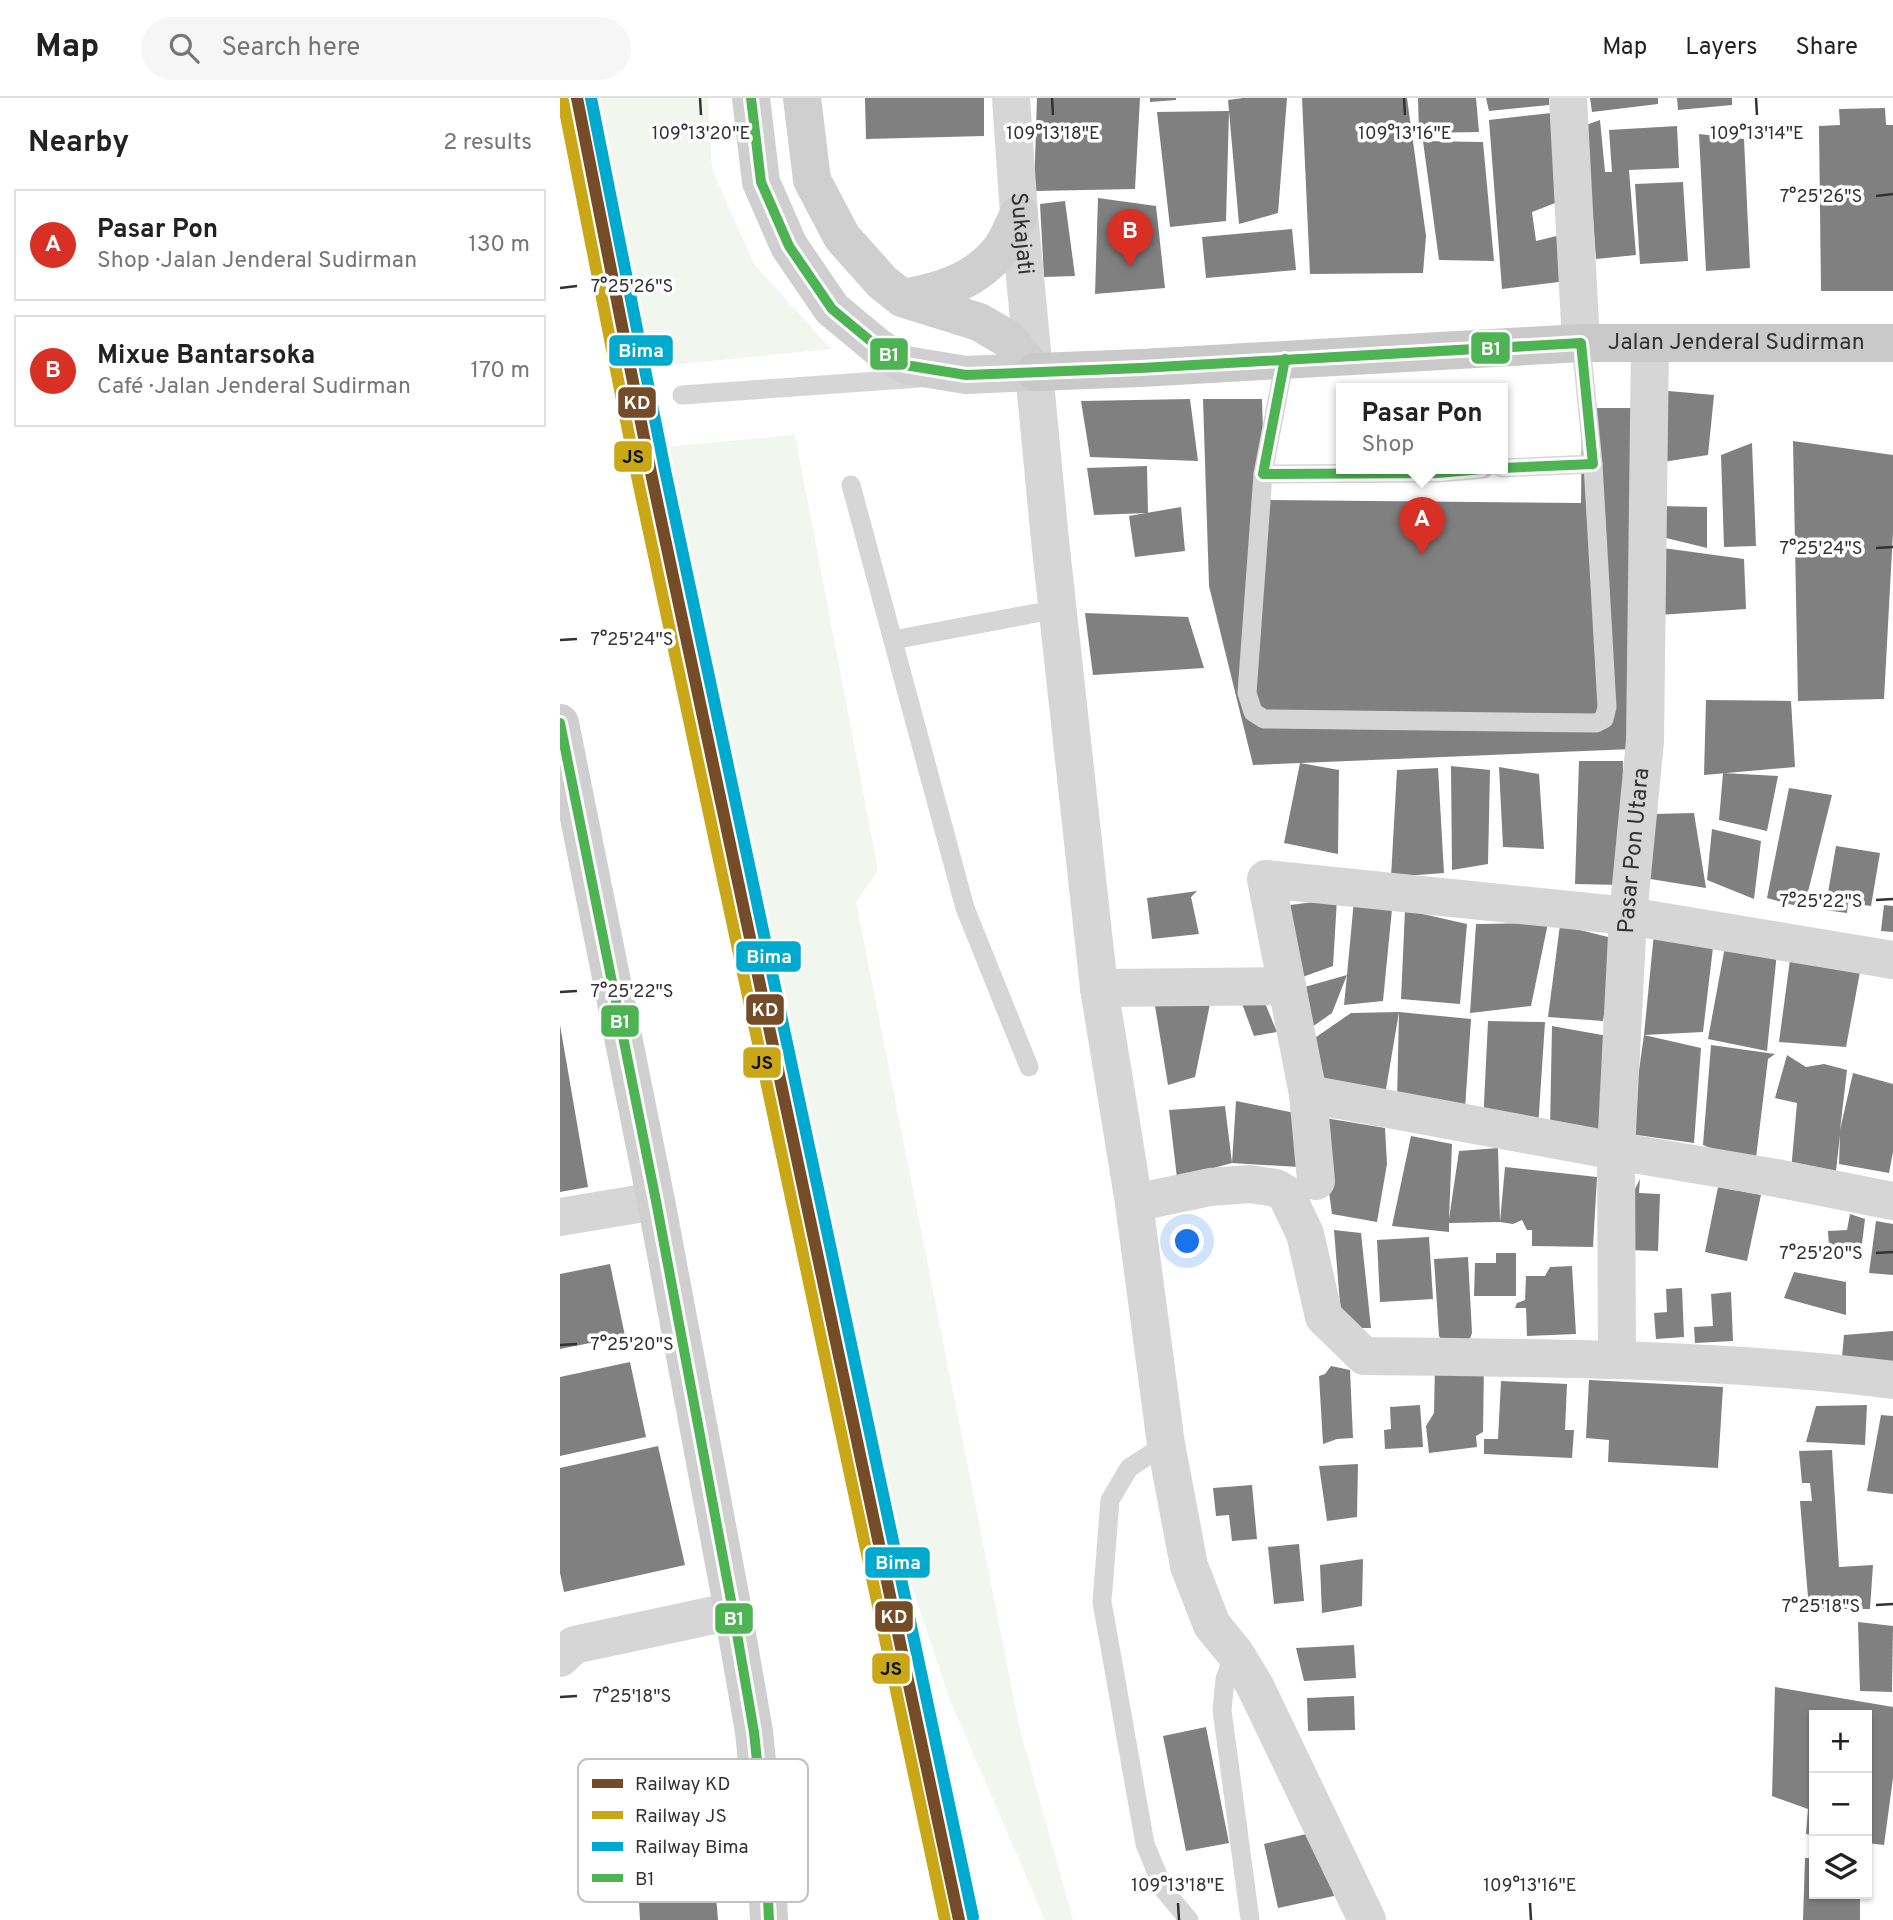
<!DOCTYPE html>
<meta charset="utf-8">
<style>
body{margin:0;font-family:Overpass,sans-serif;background:#f6f6f6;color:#222}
.controls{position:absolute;right:21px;bottom:21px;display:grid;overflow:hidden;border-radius:0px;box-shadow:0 2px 5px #0004}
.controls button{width:63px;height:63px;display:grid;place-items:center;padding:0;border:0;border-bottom:2px solid #e0e0e0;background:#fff;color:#222;font:35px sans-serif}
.you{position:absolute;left:628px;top:1144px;width:24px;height:24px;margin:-18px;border:5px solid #fff;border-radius:50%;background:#1a73e8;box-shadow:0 0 0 10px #1a73e833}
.badge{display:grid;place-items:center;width:46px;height:46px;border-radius:50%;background:#d93025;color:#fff;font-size:23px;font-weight:700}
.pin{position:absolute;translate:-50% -58px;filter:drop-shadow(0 2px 4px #0008)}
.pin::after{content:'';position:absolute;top:37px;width:24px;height:21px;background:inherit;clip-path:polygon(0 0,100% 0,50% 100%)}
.popup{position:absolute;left:776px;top:285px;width:172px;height:91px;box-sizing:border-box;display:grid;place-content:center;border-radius:0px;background:#fff;filter:drop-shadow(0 2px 5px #0005);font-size:23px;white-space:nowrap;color:#767676}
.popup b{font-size:26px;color:#222}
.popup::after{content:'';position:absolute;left:50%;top:100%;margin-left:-14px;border:14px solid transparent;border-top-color:#fff}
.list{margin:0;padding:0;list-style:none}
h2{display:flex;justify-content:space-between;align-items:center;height:91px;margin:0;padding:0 28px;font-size:30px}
h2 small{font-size:23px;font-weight:400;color:#767676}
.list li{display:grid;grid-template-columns:46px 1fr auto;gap:21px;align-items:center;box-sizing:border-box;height:112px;margin:0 14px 14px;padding:0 14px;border:2px solid #e0e0e0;border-radius:0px}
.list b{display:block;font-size:26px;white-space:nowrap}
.list p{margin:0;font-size:23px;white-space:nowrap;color:#767676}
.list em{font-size:23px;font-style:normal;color:#767676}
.icon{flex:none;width:38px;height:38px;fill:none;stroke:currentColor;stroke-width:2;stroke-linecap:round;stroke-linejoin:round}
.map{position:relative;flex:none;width:1333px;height:1822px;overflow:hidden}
header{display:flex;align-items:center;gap:42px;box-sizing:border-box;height:98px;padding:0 35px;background:#fff;border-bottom:2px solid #e0e0e0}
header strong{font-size:33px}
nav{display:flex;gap:38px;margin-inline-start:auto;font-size:24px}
.search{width:490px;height:63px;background:#f6f6f6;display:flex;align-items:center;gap:18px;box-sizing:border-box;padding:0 24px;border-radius:38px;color:#767676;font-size:26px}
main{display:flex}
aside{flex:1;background:#fff}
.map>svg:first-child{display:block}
.green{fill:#f1f6ee}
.building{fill:#808080}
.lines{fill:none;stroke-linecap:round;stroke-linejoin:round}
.lane{stroke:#d6d6d6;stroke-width:19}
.street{stroke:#d6d6d6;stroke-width:38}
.secondary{stroke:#cfcfcf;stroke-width:38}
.primary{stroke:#c9c9c9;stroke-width:38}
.bus-1-casing{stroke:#fff;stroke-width:16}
.bus-1{stroke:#4db353;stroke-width:10}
.rail-1-casing{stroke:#fff;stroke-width:18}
.rail-2-casing{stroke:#fff;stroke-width:18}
.rail-3-casing{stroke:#fff;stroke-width:18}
.rail-1{stroke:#744c28;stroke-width:12}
.rail-2{stroke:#caa716;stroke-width:12}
.rail-3{stroke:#00a9ce;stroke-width:12}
.ticks{fill:none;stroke:#323232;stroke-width:2.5}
.labels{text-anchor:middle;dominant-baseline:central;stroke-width:7;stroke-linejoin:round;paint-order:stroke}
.street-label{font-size:23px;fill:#323232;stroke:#fff}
.key{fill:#fff;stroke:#c2c2c2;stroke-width:2}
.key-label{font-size:19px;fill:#323232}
.ticks-label{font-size:18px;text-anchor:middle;fill:#323232;stroke:#fff;stroke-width:7;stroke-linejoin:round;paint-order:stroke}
.line-badge{stroke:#fff;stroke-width:2.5}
.badge-label{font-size:19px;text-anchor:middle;font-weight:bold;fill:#fff}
.pale-badge-label{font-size:19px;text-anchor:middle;font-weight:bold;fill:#111}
</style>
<header>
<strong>Map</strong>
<div class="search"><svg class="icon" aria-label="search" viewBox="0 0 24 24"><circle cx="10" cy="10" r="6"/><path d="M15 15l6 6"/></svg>Search here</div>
<nav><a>Map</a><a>Layers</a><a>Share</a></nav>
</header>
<main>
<aside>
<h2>Nearby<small>2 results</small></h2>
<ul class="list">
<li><span class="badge">A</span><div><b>Pasar Pon</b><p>Shop · Jalan Jenderal Sudirman</p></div><em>130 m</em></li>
<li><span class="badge">B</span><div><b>Mixue Bantarsoka</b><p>Café · Jalan Jenderal Sudirman</p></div><em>170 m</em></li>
</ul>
</aside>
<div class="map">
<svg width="1333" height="1822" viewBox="0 0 1333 1822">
<rect width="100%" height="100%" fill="#fff"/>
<g class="green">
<polygon points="35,0 148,0 152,71 194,166 271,251 79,270"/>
<polygon points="235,337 318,772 296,804 460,1632 513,1822 485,1822 390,1602 319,1390 93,350"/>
</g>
<g class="building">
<polygon points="305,0 424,0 424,38 306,41"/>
<polygon points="477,0 580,0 575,91 474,93"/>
<polygon points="590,0 616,0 616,2 590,4"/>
<polygon points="683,0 727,0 718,115 679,126 669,13 666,123 610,129 597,14 669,13 668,2"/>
<polygon points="742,0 847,0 866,138 863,175 750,176"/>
<polygon points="858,0 916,0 919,34 859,35"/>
<polygon points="926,0 989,0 989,7 929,13"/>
<polygon points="1030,0 1098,0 1098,6 1032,14"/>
<polygon points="1117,0 1172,0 1172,7 1118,12"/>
<polygon points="1325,10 1326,27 1333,27 1333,193 1261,193 1259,28 1280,27 1279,11"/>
<polygon points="991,15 1003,102 972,114 976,143 1005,136 1007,183 942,191 929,22"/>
<polygon points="1040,22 1045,74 1052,74 1049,32 1117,28 1119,70 1069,72 1076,157 1036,161 1026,27"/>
<polygon points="1139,36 1184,41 1190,170 1146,173"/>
<polygon points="863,43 923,44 934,163 879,162"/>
<polygon points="1123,84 1128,163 1080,166 1075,86"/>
<polygon points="538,100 596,108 605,190 535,196"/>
<polygon points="505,103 515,178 484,179 480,106"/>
<polygon points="732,131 736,172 646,180 642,139"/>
<polygon points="1097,292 1154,297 1148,357 1096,365"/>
<polygon points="630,301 638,363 530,359 521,303"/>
<polygon points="643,301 702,301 705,402 1021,405 1022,310 1075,310 1072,651 693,667 649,488"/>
<polygon points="1233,343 1333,357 1333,434 1324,601 1238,603"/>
<polygon points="1192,345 1196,448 1164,449 1161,357"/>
<polygon points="587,368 588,415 534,417 527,370"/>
<polygon points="1099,408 1147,409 1147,450 1102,439"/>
<polygon points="621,409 625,453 575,459 569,418"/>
<polygon points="1103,450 1184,461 1186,511 1099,517"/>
<polygon points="525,515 628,519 644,570 533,577"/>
<polygon points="1146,602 1231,603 1235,669 1144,677"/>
<polygon points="1019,663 1063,663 1062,787 1015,786"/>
<polygon points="740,665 779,672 778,756 724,745"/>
<polygon points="891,668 930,672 928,766 892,772"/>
<polygon points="939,669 979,676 984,751 943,749"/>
<polygon points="878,670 884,775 831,779 837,672"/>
<polygon points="1163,675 1218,678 1207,733 1159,722"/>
<polygon points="1229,690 1272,697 1244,810 1207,800"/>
<polygon points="1134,715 1146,790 1084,780 1094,716"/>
<polygon points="1152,731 1201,743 1194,801 1147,782"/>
<polygon points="1276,748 1320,755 1311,808 1288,805 1287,815 1265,812"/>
<polygon points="637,793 631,799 639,836 592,841 587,800"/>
<polygon points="777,801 773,868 737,881 730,807"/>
<polygon points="794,802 832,811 823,903 784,907 787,877 772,915 742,936 741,890 787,877"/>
<polygon points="1324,807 1333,808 1333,834 1321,833"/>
<polygon points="845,812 907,826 900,906 841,901"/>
<polygon points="988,825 971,908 910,915 916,826"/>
<polygon points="1000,827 1056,841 1043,923 988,919"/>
<polygon points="1094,835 1154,841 1143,934 1084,937 1141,950 1134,1045 1070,1036 1084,937"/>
<polygon points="1166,843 1217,854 1207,953 1148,941"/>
<polygon points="1230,862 1300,874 1286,949 1219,944"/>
<polygon points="700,893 717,934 694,938 681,903"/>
<polygon points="652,896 635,979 608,987 595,908"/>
<polygon points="839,914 824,1003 761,992 746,946 791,915"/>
<polygon points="839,914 911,921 905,1011 837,1004"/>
<polygon points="928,923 985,924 978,1030 923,1027"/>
<polygon points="0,927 28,1089 0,1094"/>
<polygon points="992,928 1053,939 1044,1033 990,1030"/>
<polygon points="1151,947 1215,956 1208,961 1195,1068 1143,1047"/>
<polygon points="1227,957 1246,969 1264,966 1287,972 1280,1032 1293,975 1333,986 1333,1054 1329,1075 1279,1066 1280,1037 1275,1082 1231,1073 1237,1005 1215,1000"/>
<polygon points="676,1003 740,1016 739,1069 672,1065 617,1080 609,1012 665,1008 672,1065"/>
<polygon points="759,1019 825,1030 827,1066 817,1124 772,1116"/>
<polygon points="851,1038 892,1046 889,1121 899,1053 938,1050 940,1124 889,1125 889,1134 832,1128"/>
<polygon points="945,1069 1037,1079 1033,1149 972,1148 972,1132 967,1132 962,1122 953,1126 940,1124"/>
<polygon points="1080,1081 1079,1095 1100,1096 1098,1153 1068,1152 1075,1091"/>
<polygon points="1158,1089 1201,1097 1187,1163 1145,1154"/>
<polygon points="1290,1116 1305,1121 1301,1154 1269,1149 1268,1133 1287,1132"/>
<polygon points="1316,1123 1333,1126 1333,1177 1309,1175"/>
<polygon points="774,1132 801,1135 811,1230 782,1230"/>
<polygon points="869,1139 873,1201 820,1204 817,1142"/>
<polygon points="936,1155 956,1155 956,1198 914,1198 915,1165 936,1165"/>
<polygon points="908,1159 912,1235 909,1243 883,1244 879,1238 874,1161"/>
<polygon points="50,1166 65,1238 0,1251 0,1176"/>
<polygon points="1012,1168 1016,1236 967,1238 966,1210 955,1210 957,1205 965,1202 966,1178 985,1178 990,1169"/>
<polygon points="1234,1174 1286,1184 1286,1217 1224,1200"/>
<polygon points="1122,1190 1124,1239 1096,1241 1094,1215 1107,1214 1106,1191"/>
<polygon points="1171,1194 1173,1243 1135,1245 1134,1229 1153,1228 1151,1196"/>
<polygon points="1333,1233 1333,1274 1281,1271 1284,1237"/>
<polygon points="70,1264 86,1339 0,1358 0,1279"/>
<polygon points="875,1266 924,1266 923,1334 916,1338 917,1349 869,1355 866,1328 874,1315"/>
<polygon points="771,1268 790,1272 793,1340 777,1341 763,1346 759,1278 765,1276"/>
<polygon points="1029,1282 1163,1289 1158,1370 1048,1364 1049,1342 1026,1340"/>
<polygon points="941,1283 1007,1286 1005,1332 1014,1332 1012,1360 924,1356 924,1341 938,1341"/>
<polygon points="860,1307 863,1349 825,1351 824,1332 831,1331 830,1309"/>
<polygon points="1307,1307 1305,1347 1246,1344 1256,1308"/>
<polygon points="1321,1317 1333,1318 1333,1396 1307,1393"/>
<polygon points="98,1348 125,1467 4,1494 0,1475 0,1370"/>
<polygon points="1272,1352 1279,1469 1313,1467 1310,1511 1249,1511 1240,1403 1252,1403 1250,1385 1242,1385 1239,1353"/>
<polygon points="798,1366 797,1419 767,1423 759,1368"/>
<polygon points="692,1387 697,1441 672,1443 669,1417 656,1418 653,1390"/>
<polygon points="739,1446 744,1503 714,1506 708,1449"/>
<polygon points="803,1461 802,1508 762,1515 760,1467"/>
<polygon points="1298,1524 1333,1528 1332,1594 1300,1593"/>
<polygon points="794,1547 796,1580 744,1583 736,1550"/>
<polygon points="1215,1589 1333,1609 1333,1680 1324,1747 1307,1745 1307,1617 1254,1617 1254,1737 1246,1736 1248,1711 1212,1698"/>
<polygon points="794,1598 795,1632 748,1633 747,1600"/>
<polygon points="646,1629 669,1745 626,1753 603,1638"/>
<polygon points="759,1733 774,1798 718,1810 704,1746"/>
<polygon points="1245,1760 1254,1760 1254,1796 1300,1796 1300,1822 1243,1822"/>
<polygon points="156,1798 158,1822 80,1822 79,1804"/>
</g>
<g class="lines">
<g class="lane">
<polyline points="725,261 703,376 878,375 924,371"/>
<polyline points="122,297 360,280"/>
<polyline points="942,370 1033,366 1021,245"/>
<polyline points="703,376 687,595 693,614 704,621 1036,625 1044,621 1047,609 1033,366"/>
<polyline points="291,387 405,810 469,969"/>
<polyline points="333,542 498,511"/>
<polyline points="606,1346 569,1370 550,1402 542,1504 585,1746 604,1792 629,1822"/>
<polyline points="675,1555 665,1581 662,1612 690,1822"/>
</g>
<g class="street">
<path id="s1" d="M451,0l8,116 31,326 49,448 35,215 32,241 23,122 23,59 23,28 20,33 112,234"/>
<polyline points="1008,0 1021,245"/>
<polyline points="539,890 727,888"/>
<polyline points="748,996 1056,1053 1216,1080 1333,1103"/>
<polyline points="756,1083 748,996 706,781 1068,818 1333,862"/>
<path d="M574,1105l76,-16 40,-3 26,4 10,6 19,40 19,83 40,39c177,2 353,2 529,24"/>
<polyline points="0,1119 96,1103"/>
<path id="s2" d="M1057,1261l-1,-208 12,-235 17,-175 5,-398"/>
<polyline points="0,1560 14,1547 173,1513"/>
</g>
<g class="secondary">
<polyline points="191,0 201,84 229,148 272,211 319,250 345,267 406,277 475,274"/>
<polyline points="242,0 252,82 282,139 322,184 342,200 419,224 448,241 475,274"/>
<path d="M344,200c38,-7 72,-17 97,-49 7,-10 12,-24 18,-35"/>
<polyline points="0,625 96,1103 173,1513 194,1634 205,1740 209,1822"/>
</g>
<path class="primary" id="s3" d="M475,274l106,-4 440,-25h312"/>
<g class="bus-1-casing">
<g id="bus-1">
<polyline points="191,0 201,84 229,148 272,211 319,250 345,267 406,277 581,270 1021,245 1033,366 942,370"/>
<polyline points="725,261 703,376 878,375 921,371"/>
<polyline points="0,625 96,1103 173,1513 194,1634 205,1740 209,1822"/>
</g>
</g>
<use href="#bus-1" class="bus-1"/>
<g class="rail-1-casing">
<polyline id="rail-1" points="17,0 91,375 399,1822"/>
</g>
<g class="rail-2-casing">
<polyline id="rail-2" points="3,3 77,378 385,1822"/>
</g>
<g class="rail-3-casing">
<polyline id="rail-3" points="31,0 105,372 413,1819"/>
</g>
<use href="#rail-1" class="rail-1"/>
<use href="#rail-2" class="rail-2"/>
<use href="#rail-3" class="rail-3"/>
</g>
<path class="ticks" d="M140,0l1,17M492,0l1,17M844,0l1,17M1196,0l1,17M1316,98l17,-2M0,190l17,-2M1316,450l17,-1M0,542l17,-1M1316,802l17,-1M0,894l17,-1M1316,1155l17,-1M0,1247l17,-1M1316,1507l17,-1M0,1599l17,-1M618,1805l1,17M970,1805l1,17"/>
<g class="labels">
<g class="street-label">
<text stroke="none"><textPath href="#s1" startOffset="136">Sukajati</textPath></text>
<text stroke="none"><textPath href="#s3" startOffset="702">Jalan Jenderal Sudirman</textPath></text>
<text stroke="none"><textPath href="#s2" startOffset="509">Pasar Pon Utara</textPath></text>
</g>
</g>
<rect x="18" y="1661" width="230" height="143" rx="10" class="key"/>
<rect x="32" y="1681" width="31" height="9" fill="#744c28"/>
<rect x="32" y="1713" width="31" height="8" fill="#caa716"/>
<rect x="32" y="1744" width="31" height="9" fill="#00a9ce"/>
<rect x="32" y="1776" width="31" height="8" fill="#4db353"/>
<g class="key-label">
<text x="75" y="1692">Railway KD</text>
<text x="75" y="1724">Railway JS</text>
<text x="75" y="1755">Railway Bima</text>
<text x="75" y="1787">B1</text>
</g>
<g class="ticks-label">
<text x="141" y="41">109°13'20"E</text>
<text x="493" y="41">109°13'18"E</text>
<text x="845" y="41">109°13'16"E</text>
<text x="1197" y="41">109°13'14"E</text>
<text x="1261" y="104">7°25'26"S</text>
<text x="72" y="194">7°25'26"S</text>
<text x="1261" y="456">7°25'24"S</text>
<text x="72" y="547">7°25'24"S</text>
<text x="1261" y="809">7°25'22"S</text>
<text x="72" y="899">7°25'22"S</text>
<text x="1261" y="1161">7°25'20"S</text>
<text x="72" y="1252">7°25'20"S</text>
<text x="1261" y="1514">7°25'18"S</text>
<text x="72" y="1604">7°25'18"S</text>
<text x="618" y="1793">109°13'18"E</text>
<text x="970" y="1793">109°13'16"E</text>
</g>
<g class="line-badge">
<rect x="910" y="233" width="41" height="34" rx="7" fill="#4db353"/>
<rect x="48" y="236" width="66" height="33" rx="7" fill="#00a9ce"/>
<rect x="309" y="239" width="40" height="34" rx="7" fill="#4db353"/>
<rect x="57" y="288" width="40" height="33" rx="7" fill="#744c28"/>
<rect x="53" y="342" width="40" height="33" rx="7" fill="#caa716"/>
<rect x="175" y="842" width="67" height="33" rx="7" fill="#00a9ce"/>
<rect x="185" y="895" width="40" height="33" rx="7" fill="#744c28"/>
<rect x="40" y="906" width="40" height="34" rx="7" fill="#4db353"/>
<rect x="182" y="948" width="40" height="33" rx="7" fill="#caa716"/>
<rect x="304" y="1448" width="67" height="33" rx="7" fill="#00a9ce"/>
<rect x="314" y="1502" width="40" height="33" rx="7" fill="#744c28"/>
<rect x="154" y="1504" width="40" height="33" rx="7" fill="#4db353"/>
<rect x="311" y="1554" width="40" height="33" rx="7" fill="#caa716"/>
</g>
<g class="badge-label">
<text x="931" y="257">B1</text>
<text x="81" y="259">Bima</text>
<text x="329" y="263">B1</text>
<text x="77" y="311">KD</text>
<text x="209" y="865">Bima</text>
<text x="205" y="918">KD</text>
<text x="60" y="930">B1</text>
<text x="338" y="1471">Bima</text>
<text x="334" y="1525">KD</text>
<text x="174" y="1527">B1</text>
</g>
<g class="pale-badge-label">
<text x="73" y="365">JS</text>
<text x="202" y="971">JS</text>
<text x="331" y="1577">JS</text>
</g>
</svg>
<div class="controls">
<button>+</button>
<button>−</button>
<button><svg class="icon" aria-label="layers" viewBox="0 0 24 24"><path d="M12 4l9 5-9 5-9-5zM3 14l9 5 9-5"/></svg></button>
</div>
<div class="you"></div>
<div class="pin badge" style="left:862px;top:457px">A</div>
<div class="popup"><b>Pasar Pon</b>Shop</div>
<div class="pin badge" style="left:570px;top:169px">B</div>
</div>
</main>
